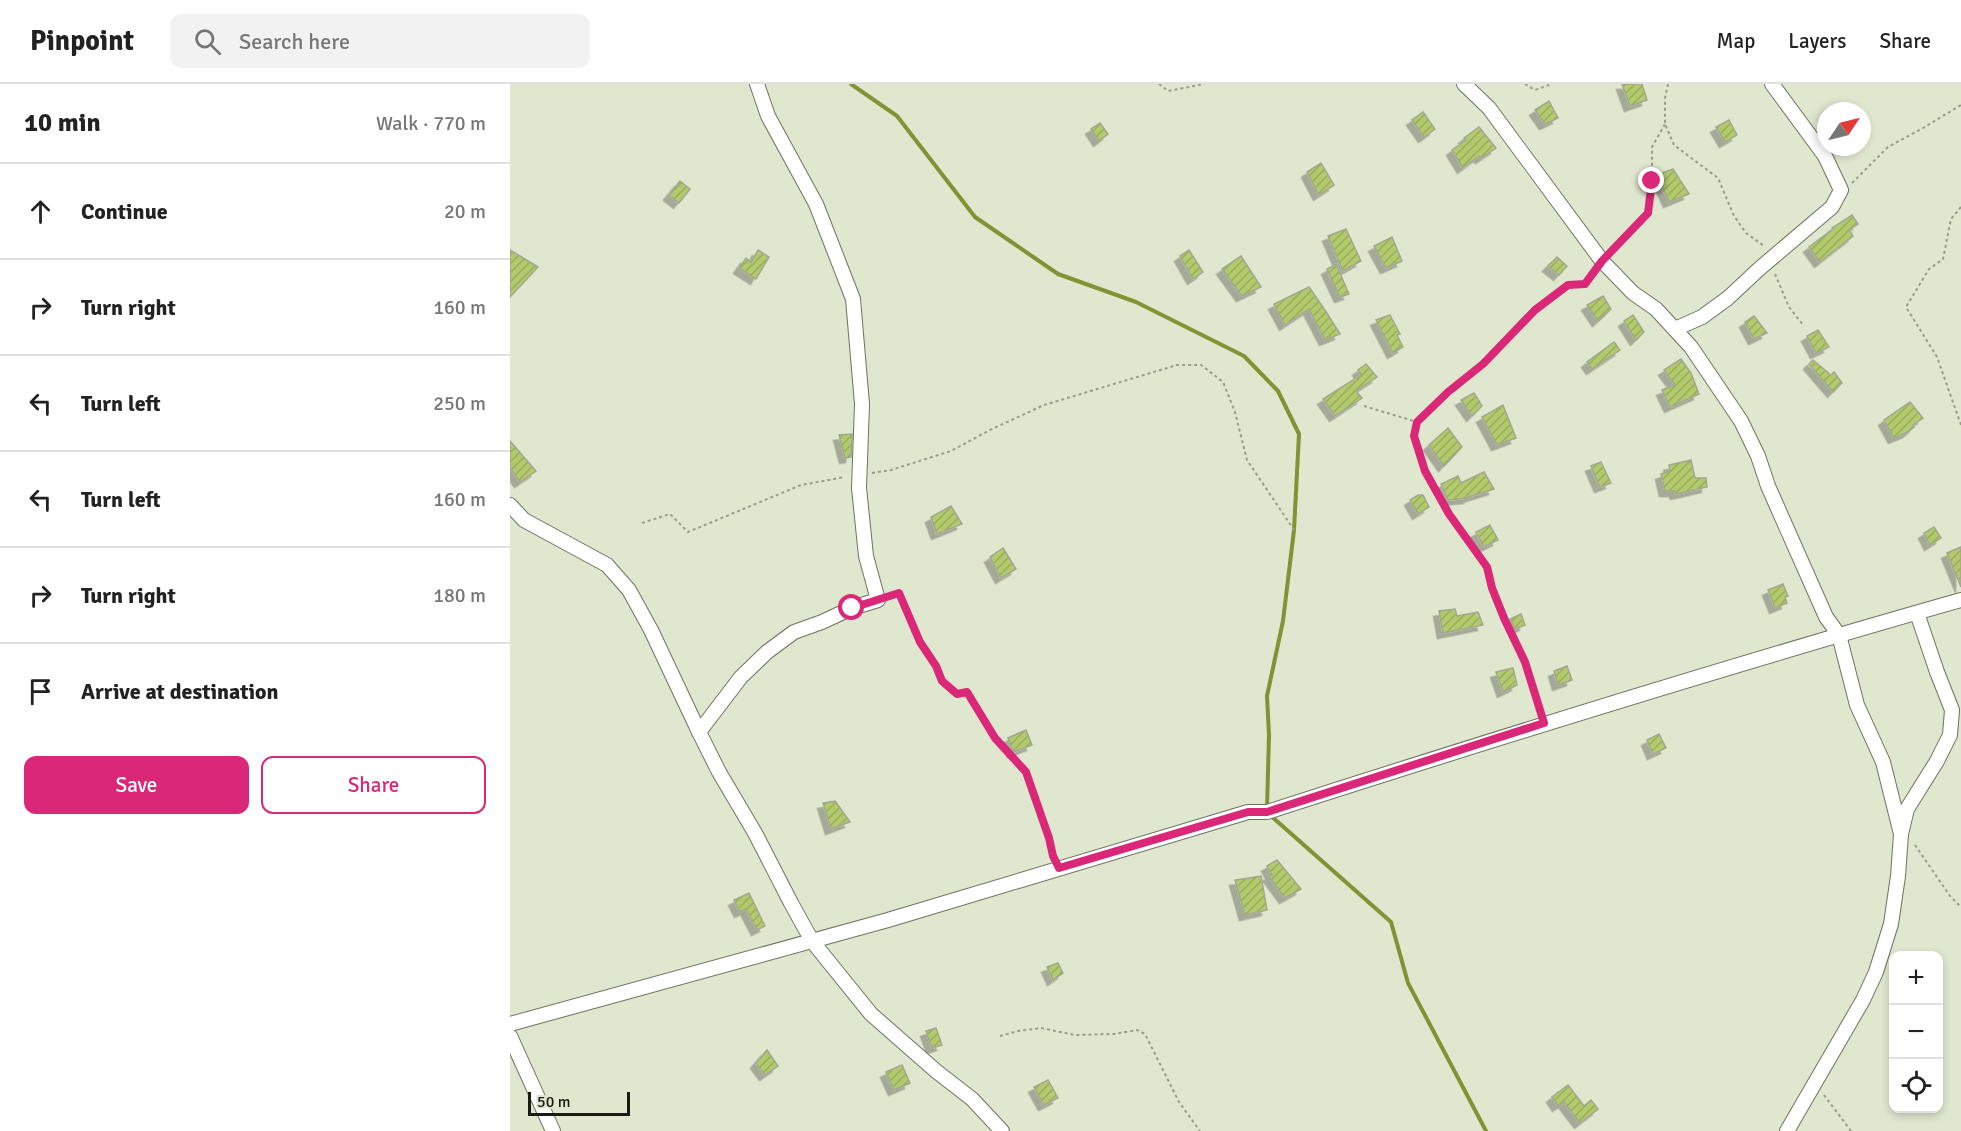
<!DOCTYPE html>
<meta charset="utf-8">
<style>
body{margin:0;font-family:Signika,sans-serif;background:#f2f2f2;color:#222}
.controls{position:absolute;right:18px;bottom:18px;display:grid;overflow:hidden;border-radius:12px;box-shadow:0 3px 9px #0003}
.controls button{width:54px;height:54px;display:grid;place-items:center;padding:0;border:0;border-bottom:2px solid #e0e0e0;background:#fff;color:#222;font:30px sans-serif}
.compass{position:absolute;left:1307px;top:18px;width:54px;height:54px;border-radius:50%;background:#fff;box-shadow:0 3px 9px #0003;rotate:55deg}
.scale{position:absolute;left:18px;bottom:15px;width:102px;box-sizing:border-box;padding-left:6px;border:3px solid #181b12;border-top:0;font-size:16px;line-height:21px;white-space:nowrap;color:#181b12;-webkit-text-stroke:4px #e0e7cf;paint-order:stroke}
.stop{position:absolute;width:18px;height:18px;margin:-14px;border:4px solid #db2777;border-radius:50%;background:#fff}
.stop.end{background:#db2777;border-color:#fff;box-shadow:0 2px 6px #0008}
.list{margin:0;padding:0;list-style:none}
h2{display:flex;justify-content:space-between;align-items:center;height:78px;margin:0;padding:0 24px;font-size:26px}
h2 small{font-size:20px;font-weight:400;color:#767676}
.list li{display:grid;grid-template-columns:39px 1fr auto;gap:18px;align-items:center;box-sizing:border-box;height:96px;padding:0 24px;border-top:2px solid #e0e0e0}
.list b{display:block;font-size:22px;white-space:nowrap}
.list em{font-size:20px;font-style:normal;color:#767676}
.actions{display:flex;gap:12px;padding:18px 24px}
.actions a{flex:1;padding:14px 0;border:2px solid #db2777;border-radius:12px;text-align:center;font-size:21px;color:#db2777}
.actions .main{background:#db2777;color:#fff}
.icon{flex:none;width:33px;height:33px;fill:none;stroke:currentColor;stroke-width:2;stroke-linecap:round;stroke-linejoin:round}
.map{position:relative;flex:none;width:1451px;height:1047px;overflow:hidden}
header{display:flex;align-items:center;gap:36px;box-sizing:border-box;height:84px;padding:0 30px;background:#fff;border-bottom:2px solid #e0e0e0}
header strong{font-size:28px}
nav{display:flex;gap:33px;margin-inline-start:auto;font-size:21px}
.search{width:420px;height:54px;background:#f2f2f2;display:flex;align-items:center;gap:15px;box-sizing:border-box;padding:0 21px;border-radius:12px;color:#767676;font-size:22px}
main{display:flex}
aside{flex:1;background:#fff}
.map>svg:first-child{display:block}
.lines{fill:none;stroke-linecap:round;stroke-linejoin:round}
.stream{stroke:#7f9435;stroke-width:4}
.building{fill:url(#building-hatch);stroke:#a2a891;stroke-width:1.5;filter:url(#shadow)}
.minor-casing{stroke:#6d735e;stroke-width:16}
.path{stroke:#999e8b;stroke-width:2;stroke-dasharray:3 3;stroke-linecap:butt}
.minor{stroke:#fff;stroke-width:14}
.route{stroke:#db2777;stroke-width:8}
</style>
<header>
<strong>Pinpoint</strong>
<div class="search"><svg class="icon" aria-label="search" viewBox="0 0 24 24"><circle cx="10" cy="10" r="6"/><path d="M15 15l6 6"/></svg>Search here</div>
<nav><a>Map</a><a>Layers</a><a>Share</a></nav>
</header>
<main>
<aside>
<h2>10 min<small>Walk · 770 m</small></h2>
<ul class="list">
<li><svg class="icon" aria-label="ahead" viewBox="0 0 24 24"><path d="M12 20V5M6 11l6-6 6 6"/></svg><div><b>Continue</b></div><em>20 m</em></li>
<li><svg class="icon" aria-label="right" viewBox="0 0 24 24"><path d="M7 20v-9h11M14 6l5 5-5 5"/></svg><div><b>Turn right</b></div><em>160 m</em></li>
<li><svg class="icon" aria-label="left" viewBox="0 0 24 24"><path d="M17 20v-9H6M10 6l-5 5 5 5"/></svg><div><b>Turn left</b></div><em>250 m</em></li>
<li><svg class="icon" aria-label="left" viewBox="0 0 24 24"><path d="M17 20v-9H6M10 6l-5 5 5 5"/></svg><div><b>Turn left</b></div><em>160 m</em></li>
<li><svg class="icon" aria-label="right" viewBox="0 0 24 24"><path d="M7 20v-9h11M14 6l5 5-5 5"/></svg><div><b>Turn right</b></div><em>180 m</em></li>
<li><svg class="icon" aria-label="arrive" viewBox="0 0 24 24"><path d="M6 21V4h12l-3 4 3 4H6"/></svg><div><b>Arrive at destination</b></div></li>
</ul>
<div class="actions"><a class="main">Save</a><a>Share</a></div>
</aside>
<div class="map">
<svg width="1451" height="1047" viewBox="0 0 1451 1047">
<defs>
<pattern id="building-hatch" width="6" height="6" patternUnits="userSpaceOnUse" patternTransform="scale(1.5)"><rect width="6" height="6" fill="#b3ca6c"/><path d="M-1 1l2-2M0 6l6-6M5 7l2-2" fill="none" stroke="#99ad5d"/></pattern>
<filter id="shadow"><feDropShadow dx="-5.5" dy="5.5" stdDeviation="0" flood-color="#0004"/></filter>
</defs>
<rect width="100%" height="100%" fill="#e0e7cf"/>
<g class="lines">
<g class="stream">
<polyline points="341,0 387,32 465,133 548,190 626,218 734,272 768,307 789,350 784,446 773,537 757,612 759,651 757,725"/>
<polyline points="760,731 881,838 898,899 976,1047"/>
</g>
</g>
<g class="building">
<polygon points="1112,0 1132,0 1137,16 1120,22"/>
<polygon points="1039,17 1048,34 1035,40 1025,26"/>
<polygon points="913,28 925,45 914,53 902,36"/>
<polygon points="1219,36 1227,51 1215,58 1206,43"/>
<polygon points="590,39 598,50 589,57 581,45"/>
<polygon points="969,43 986,64 971,74 969,72 953,84 942,66 956,56 954,54"/>
<polygon points="811,79 824,101 809,111 797,88"/>
<polygon points="1163,85 1179,110 1159,118 1147,91"/>
<polygon points="170,97 180,105 169,119 159,111"/>
<polygon points="1342,131 1348,140 1339,146 1343,152 1310,178 1299,163 1323,145 1322,144"/>
<polygon points="836,145 851,177 833,187 818,152"/>
<polygon points="882,153 892,177 876,184 864,162"/>
<polygon points="0,166 28,183 0,213"/>
<polygon points="248,166 259,173 246,195 229,184 236,174 241,178"/>
<polygon points="679,166 693,188 683,195 670,172"/>
<polygon points="731,172 751,203 732,212 712,185"/>
<polygon points="1047,173 1057,182 1049,191 1038,182"/>
<polygon points="826,180 839,210 830,213 817,185"/>
<polygon points="799,203 815,226 830,250 815,256 799,225 775,241 764,220"/>
<polygon points="1093,212 1101,225 1088,237 1077,221"/>
<polygon points="880,231 890,250 887,251 893,263 883,269 866,236"/>
<polygon points="1123,231 1134,248 1126,256 1114,237"/>
<polygon points="1244,232 1257,249 1244,255 1235,238"/>
<polygon points="1308,246 1319,263 1306,269 1297,252"/>
<polygon points="1104,258 1110,266 1082,285 1077,278"/>
<polygon points="1171,275 1181,289 1189,310 1160,323 1152,306 1165,301 1154,286"/>
<polygon points="1303,276 1321,291 1324,288 1332,299 1323,308 1299,280"/>
<polygon points="856,280 867,293 846,307 852,314 825,332 813,315 851,291 848,286"/>
<polygon points="964,309 972,322 962,332 951,316"/>
<polygon points="1400,318 1413,334 1403,341 1404,343 1398,348 1384,354 1374,336"/>
<polygon points="993,321 1006,354 987,361 972,333"/>
<polygon points="938,344 952,363 934,382 919,361"/>
<polygon points="342,350 341,373 335,374 329,351"/>
<polygon points="0,357 26,387 10,398 0,384"/>
<polygon points="1181,376 1185,394 1196,394 1197,403 1166,410 1165,407 1155,407 1151,390 1160,387 1159,381"/>
<polygon points="1091,378 1101,399 1090,403 1081,382"/>
<polygon points="974,388 984,405 958,413 959,414 938,416 931,400 948,392 951,399"/>
<polygon points="908,411 913,411 919,423 908,430 900,416"/>
<polygon points="441,422 452,440 427,450 421,433"/>
<polygon points="980,441 988,456 974,463 966,448"/>
<polygon points="1424,443 1431,454 1420,461 1414,449"/>
<polygon points="1451,463 1451,503 1437,469"/>
<polygon points="493,464 506,485 491,494 480,473"/>
<polygon points="1273,500 1278,512 1275,513 1277,519 1265,524 1258,506"/>
<polygon points="945,525 947,532 968,528 973,541 933,549 929,527"/>
<polygon points="1011,530 1015,541 1005,545 1000,535"/>
<polygon points="1057,582 1062,596 1048,601 1044,587"/>
<polygon points="1003,584 1007,601 993,608 986,588"/>
<polygon points="516,646 522,661 503,668 498,654"/>
<polygon points="1149,650 1156,664 1143,670 1137,656"/>
<polygon points="325,717 340,738 321,745 313,719"/>
<polygon points="767,776 791,805 775,814 758,791 762,791 757,782"/>
<polygon points="751,792 757,826 735,831 725,796"/>
<polygon points="239,809 255,842 247,846 236,825 230,828 224,816"/>
<polygon points="548,879 553,889 543,896 537,883"/>
<polygon points="426,944 432,961 422,964 416,947"/>
<polygon points="257,966 268,982 255,991 246,979"/>
<polygon points="392,981 400,999 384,1006 376,988"/>
<polygon points="538,996 548,1014 534,1021 524,1003"/>
<polygon points="1058,1001 1074,1022 1081,1016 1088,1025 1070,1039 1054,1018 1048,1022 1042,1013"/>
</g>
<g class="lines">
<g class="minor-casing">
<g id="minor">
<polyline points="247,0 258,32 306,120 343,215 352,320 349,404 356,472 368,516 342,524 312,538 284,548 257,568 231,593 189,648 209,688 245,749 281,819 302,857 361,930 426,987 462,1015 492,1047"/>
<polyline points="954,0 979,24 1092,177 1123,209 1146,225 1181,263 1231,337 1248,372 1258,402 1316,533 1329,551 1347,621 1373,678 1391,750"/>
<polyline points="1165,245 1192,233 1218,214 1249,185 1322,123 1331,106 1315,72 1262,0"/>
<polyline points="0,421 14,436 97,481 119,506 141,546 189,648"/>
<path d="M0,940l378,-104 360,-108h19c230,-74 461,-146 694,-212"/>
<polyline points="0,952 43,1047"/>
<polyline points="1277,1047 1353,916 1366,888 1381,840 1388,792 1391,750 1397,725 1427,677 1440,651 1442,626 1427,588 1407,529"/>
</g>
</g>
<g class="path">
<polyline points="649,0 658,7 694,0"/>
<polyline points="1015,0 1025,6 1042,0"/>
<polyline points="1158,0 1155,14 1155,40 1164,61 1208,94 1224,132 1236,149 1254,162"/>
<polyline points="1342,99 1378,63 1413,44 1451,21"/>
<polyline points="1451,123 1441,135 1433,175 1419,185 1396,223 1427,273 1451,341"/>
<polyline points="1101,169 1138,129 1142,97 1142,63 1155,40"/>
<polyline points="1265,190 1279,223 1294,242"/>
<polyline points="854,322 907,338 938,308 973,280 1025,226 1058,201 1075,200 1083,189"/>
<polyline points="907,338 904,352 916,387 953,452 977,483 982,504 994,534 1015,578 1030,629"/>
<polyline points="362,389 381,386 441,367 480,346 534,321 667,281 691,281 713,298 725,328 737,376 784,446"/>
<polyline points="132,439 160,430 178,448 291,401 335,393"/>
<polyline points="381,512 389,509 410,558 426,582 432,597 447,610 457,608 485,654 516,688 539,754 544,774"/>
<polyline points="1405,761 1440,812 1451,823"/>
<polyline points="490,952 508,947 531,944 565,951 604,950 627,946 635,950 669,1018 690,1047"/>
<polyline points="1314,1011 1341,1047"/>
</g>
<use href="#minor" class="minor"/>
</g>
<g class="lines">
<polyline class="route" points="342,524 389,509 410,558 426,582 432,597 447,610 457,608 485,654 516,688 539,754 543,772 549,784 738,728 757,728 1034,639 1015,578 994,534 982,504 977,483 939,430 915,387 904,352 907,338 938,308 973,280 1025,226 1058,201 1075,200 1092,177 1138,129 1142,97"/>
</g>
</svg>
<div class="controls">
<button>+</button>
<button>−</button>
<button><svg class="icon" aria-label="locate" viewBox="0 0 24 24"><circle cx="12" cy="12" r="6"/><path d="M12 2v4M12 18v4M2 12h4M18 12h4"/></svg></button>
</div>
<svg class="compass" viewBox="-18 -18 36 36"><path d="M0-13l5 13h-10z" fill="#e53935"/><path d="M0 13l5-13h-10z" fill="#767676"/></svg>
<div class="scale">50 m</div>
<div class="stop" style="left:342px;top:524px"></div>
<div class="stop end" style="left:1142px;top:97px"></div>
</div>
</main>
